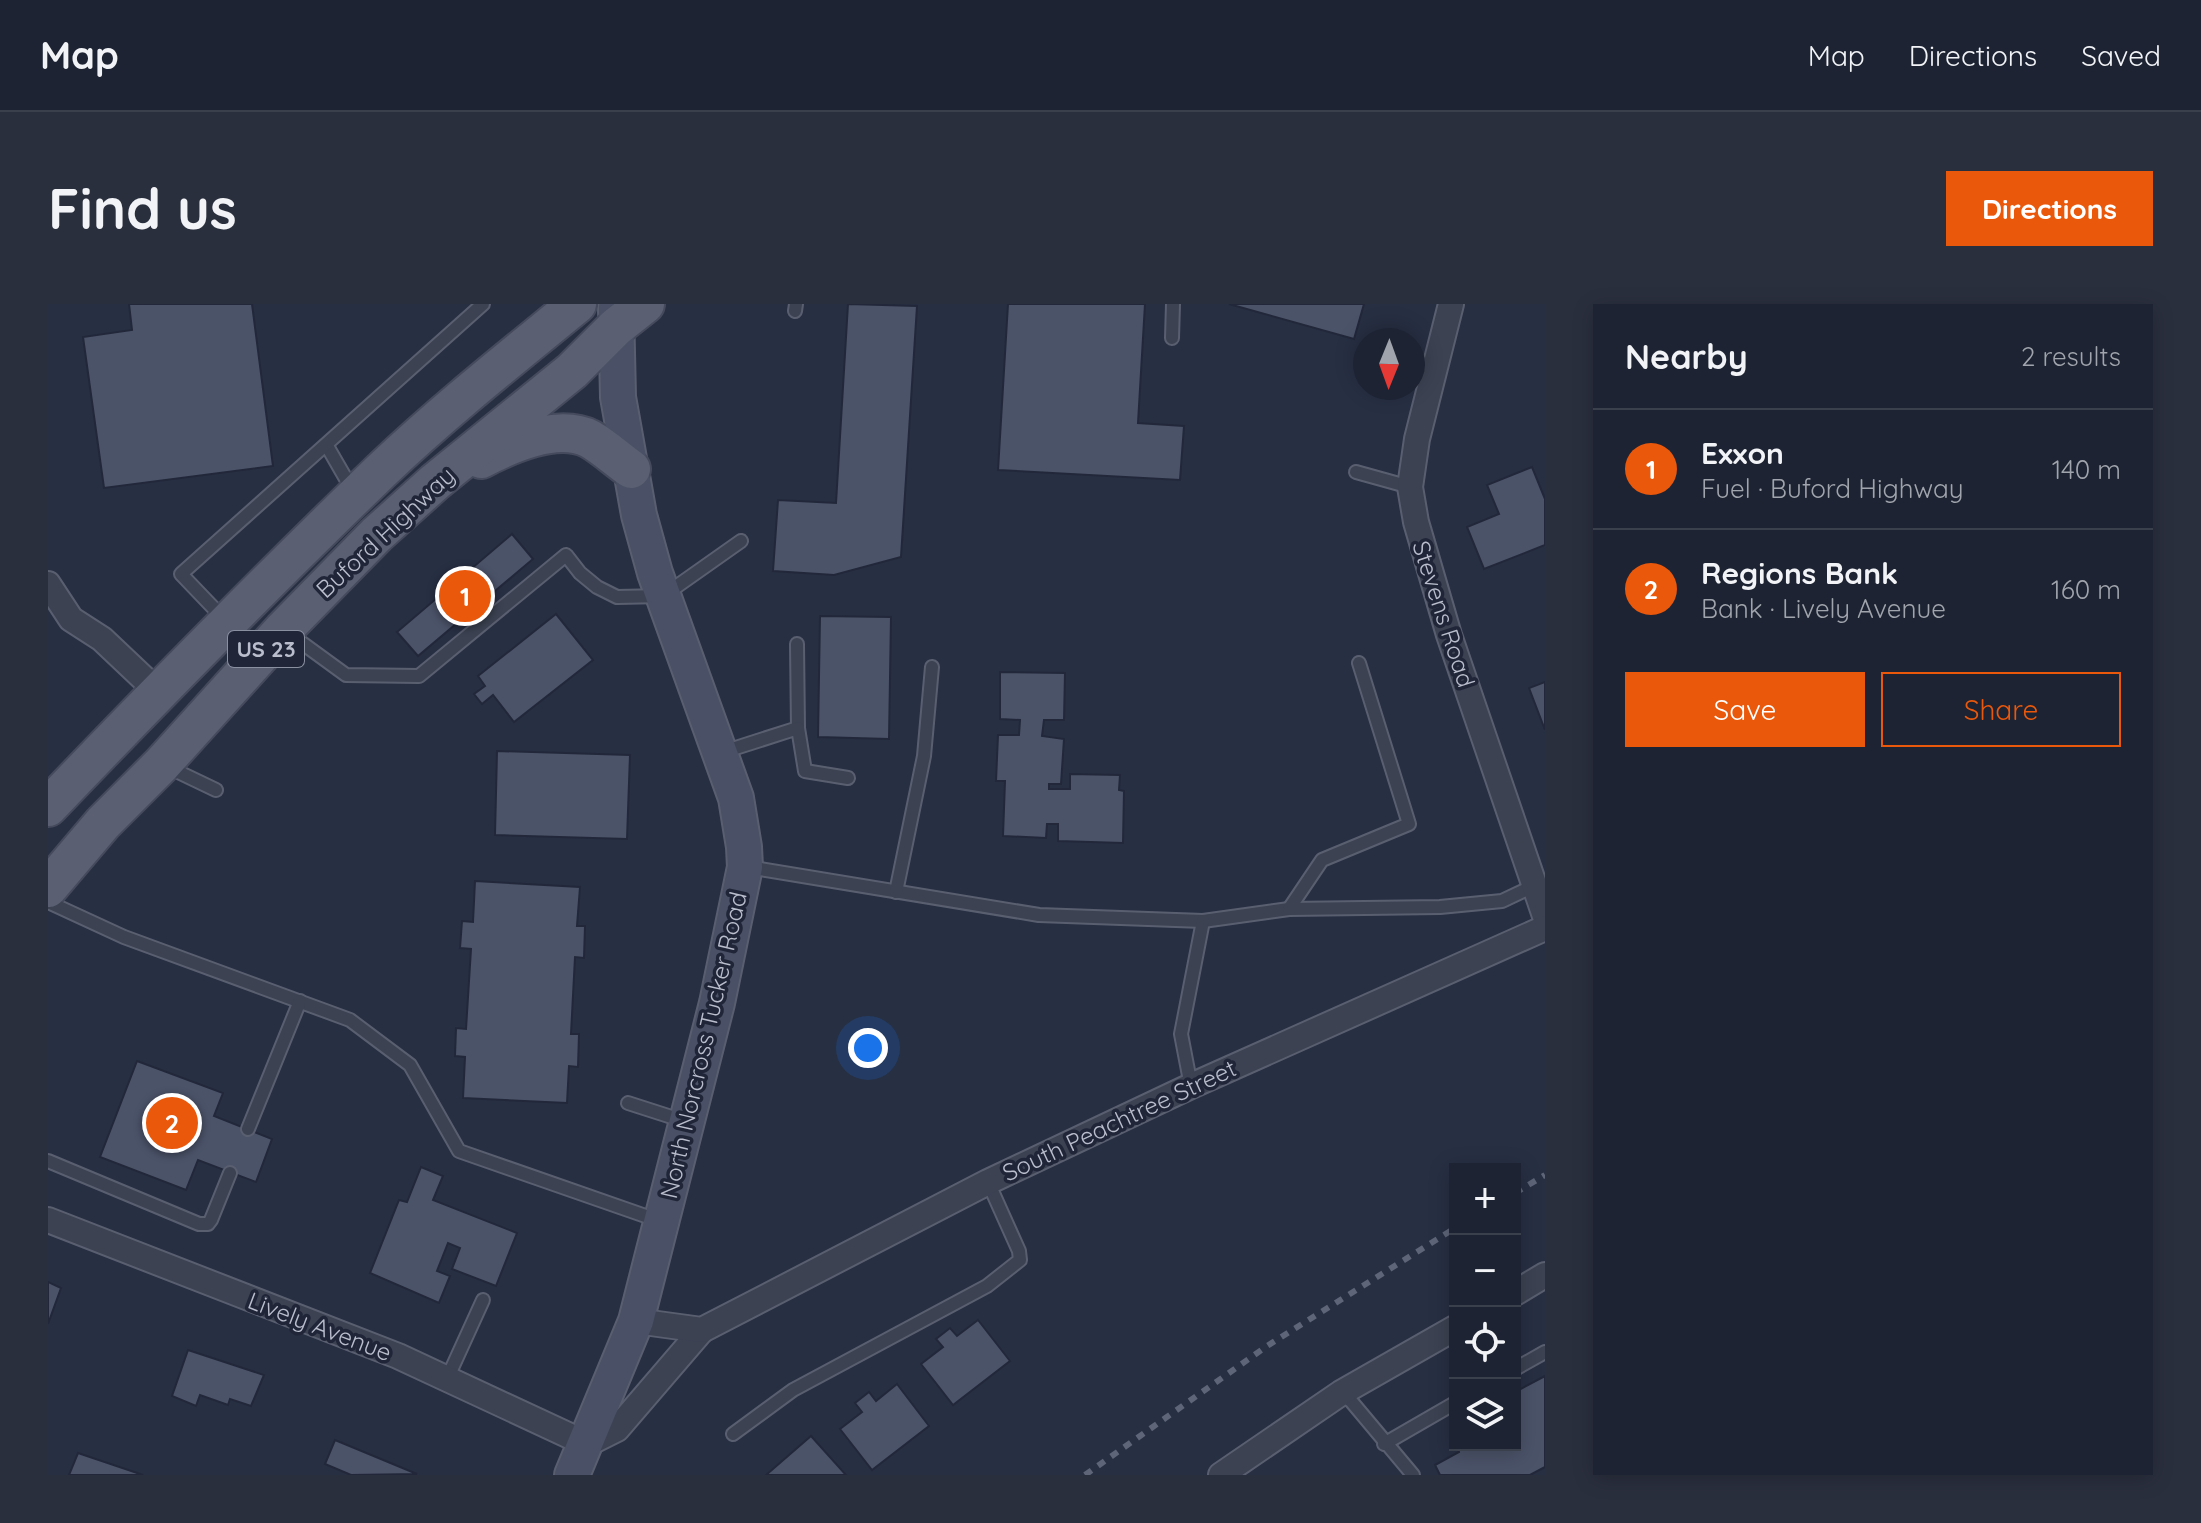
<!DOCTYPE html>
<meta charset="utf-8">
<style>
body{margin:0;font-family:Quicksand,sans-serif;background:#2a2f3e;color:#f1f3f6}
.controls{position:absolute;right:24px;bottom:24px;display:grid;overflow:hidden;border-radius:0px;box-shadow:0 4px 20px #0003}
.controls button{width:72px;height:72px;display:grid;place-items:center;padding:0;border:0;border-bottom:2px solid #3b404d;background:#1d2332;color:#f1f3f6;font:40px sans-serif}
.compass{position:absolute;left:1305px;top:24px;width:72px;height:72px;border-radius:50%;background:#1d2332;box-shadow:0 4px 20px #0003;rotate:181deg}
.you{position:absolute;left:820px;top:744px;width:28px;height:28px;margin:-20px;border:6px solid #fff;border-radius:50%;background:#1a73e8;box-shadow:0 0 0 12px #1a73e833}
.badge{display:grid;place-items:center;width:52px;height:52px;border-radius:50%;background:#ea580c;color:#fff;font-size:26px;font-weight:700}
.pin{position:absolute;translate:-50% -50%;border:4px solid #fff;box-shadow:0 2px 8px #0006}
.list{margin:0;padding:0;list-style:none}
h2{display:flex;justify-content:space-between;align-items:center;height:104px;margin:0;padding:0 32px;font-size:34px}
h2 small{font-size:26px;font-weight:400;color:#a0a4ac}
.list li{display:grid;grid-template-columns:52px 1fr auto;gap:24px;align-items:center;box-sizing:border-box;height:120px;padding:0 32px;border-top:2px solid #3b404d}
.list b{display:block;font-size:30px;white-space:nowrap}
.list p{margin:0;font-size:26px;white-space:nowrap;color:#a0a4ac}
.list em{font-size:26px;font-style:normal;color:#a0a4ac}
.actions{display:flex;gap:16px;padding:24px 32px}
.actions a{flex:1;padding:18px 0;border:2px solid #ea580c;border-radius:0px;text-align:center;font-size:28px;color:#ea580c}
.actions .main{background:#ea580c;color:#fff}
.icon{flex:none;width:44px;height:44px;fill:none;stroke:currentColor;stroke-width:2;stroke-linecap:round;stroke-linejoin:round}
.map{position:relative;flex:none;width:1497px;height:1171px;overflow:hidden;border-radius:0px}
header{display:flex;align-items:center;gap:48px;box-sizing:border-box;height:112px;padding:0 40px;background:#1d2332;border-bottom:2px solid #3b404d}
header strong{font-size:38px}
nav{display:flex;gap:44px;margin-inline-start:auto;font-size:28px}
.intro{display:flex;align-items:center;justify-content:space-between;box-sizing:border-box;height:192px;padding:0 48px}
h1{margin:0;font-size:56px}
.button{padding:20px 36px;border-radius:0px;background:#ea580c;color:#fff;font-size:28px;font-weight:700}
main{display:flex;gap:48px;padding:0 48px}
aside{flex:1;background:#1d2332;border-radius:0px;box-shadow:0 4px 20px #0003}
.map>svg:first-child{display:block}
.building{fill:#4b5369;stroke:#22283a;stroke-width:2}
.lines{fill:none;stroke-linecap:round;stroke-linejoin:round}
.lane-casing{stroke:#5a5f70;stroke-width:16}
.street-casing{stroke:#5a5f70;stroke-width:28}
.secondary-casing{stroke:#5a5f70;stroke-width:38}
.primary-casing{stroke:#454a5c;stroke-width:42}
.lane{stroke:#3c4252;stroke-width:12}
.street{stroke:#3c4252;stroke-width:24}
.secondary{stroke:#4a5065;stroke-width:34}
.primary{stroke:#5a6072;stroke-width:38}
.rail{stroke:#5e6579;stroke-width:6;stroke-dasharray:8 8;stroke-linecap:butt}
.labels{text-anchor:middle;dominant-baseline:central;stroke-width:7;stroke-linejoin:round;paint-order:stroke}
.shield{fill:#202638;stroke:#8b90a0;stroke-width:2}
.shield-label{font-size:22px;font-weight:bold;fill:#b9bdcc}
.street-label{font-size:24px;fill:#b9bdcc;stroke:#202638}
</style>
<header>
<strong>Map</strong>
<nav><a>Map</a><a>Directions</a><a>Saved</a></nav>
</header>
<div class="intro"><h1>Find us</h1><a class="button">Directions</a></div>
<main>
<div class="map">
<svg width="1497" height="1171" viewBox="0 0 1497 1171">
<rect width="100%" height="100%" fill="#272f43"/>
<g class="building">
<polygon points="81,0 204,0 225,162 56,184 35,33 84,26"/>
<polygon points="800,0 869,2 853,253 786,271 725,267 730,196 788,199"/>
<polygon points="960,0 1097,0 1090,119 1136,122 1132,176 950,166"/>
<polygon points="1181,0 1316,0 1306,35"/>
<polygon points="1484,163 1497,195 1497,241 1436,265 1419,223 1451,210 1439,181"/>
<polygon points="464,230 485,255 370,352 349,328"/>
<polygon points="508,310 545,356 466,418 445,391 434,400 426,390 437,382 430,372"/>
<polygon points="772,312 843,313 841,435 770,433"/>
<polygon points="952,368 1017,369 1016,416 996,416 994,432 1016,435 1013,480 1001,480 1001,485 1022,485 1022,470 1072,471 1071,486 1076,487 1075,539 1010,537 1010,520 999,520 998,534 955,532 957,477 948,477 950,431 971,431 972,416 952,415"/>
<polygon points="1497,378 1497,426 1481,384"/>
<polygon points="449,447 582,451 579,535 447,531"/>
<polygon points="427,577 532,583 529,622 537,622 536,654 527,653 523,730 531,730 530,763 521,762 519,799 415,794 417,753 407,752 408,724 418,725 423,645 412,644 414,617 425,618"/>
<polygon points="89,757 175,789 166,812 224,835 208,878 150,856 138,886 52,853"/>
<polygon points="373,863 395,872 385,896 469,929 448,982 404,965 412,944 400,939 389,967 402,972 391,999 322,969 351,896 359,898"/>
<polygon points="0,978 13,984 0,1020"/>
<polygon points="930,1016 962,1057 905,1101 873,1060 895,1043 888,1035 902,1024 909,1032"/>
<polygon points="140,1046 216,1071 203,1102 182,1095 180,1101 152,1091 148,1102 124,1092"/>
<polygon points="1497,1072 1497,1163 1482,1171 1392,1171 1387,1161 1411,1148 1409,1141 1467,1141 1467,1088"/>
<polygon points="849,1080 881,1122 824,1166 792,1125 814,1108 807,1099 821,1088 828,1097"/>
<polygon points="763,1132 798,1171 718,1171"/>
<polygon points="287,1136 369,1170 303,1171 277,1160"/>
<polygon points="30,1149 95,1171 21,1171"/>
</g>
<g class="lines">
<g class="lane-casing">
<g id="lane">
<polyline points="747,7 748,0"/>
<polyline points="1124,34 1125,0"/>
<polyline points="279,142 305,187"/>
<polyline points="1308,168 1362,183"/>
<polyline points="177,316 133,270 435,0"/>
<polyline points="239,328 298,371 371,372 518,251 532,269 549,283 569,293 615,292 693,237"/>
<polyline points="749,340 750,424"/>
<polyline points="675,448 750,424 757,467 800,474"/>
<polyline points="120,463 168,486"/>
<polyline points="700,563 991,611 1155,617 1241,605 1392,603 1454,597 1488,581"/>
<polyline points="848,588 876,452 884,363"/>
<polyline points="0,598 76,633 302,716 362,761 411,847 609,916"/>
<polyline points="1241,605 1274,556 1361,520 1311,359"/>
<polyline points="1143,782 1133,730 1155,617"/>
<polyline points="580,799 636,817"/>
<polyline points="200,825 252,697"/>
<polyline points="0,857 151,920 160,920 163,916 182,869"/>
<polyline points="1467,1065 1497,1048"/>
<polyline points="399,1075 435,996"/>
<polyline points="1293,1089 1303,1097 1365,1171"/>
<polyline points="685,1130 745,1086 939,982 972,956 971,947 940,878"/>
<polyline points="1336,1140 1407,1099"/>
</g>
</g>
<g class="street-casing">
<g id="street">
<polyline points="1403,0 1369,135 1362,183 1368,218 1401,331 1497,612"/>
<polyline points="0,280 23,315 54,335 110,388"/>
<polyline points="0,916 350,1052 539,1140 569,1125 654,1026"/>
<polyline points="1467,989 1497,971"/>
<polyline points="588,1017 654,1026 940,878 1143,782 1497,624"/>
<polyline points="1173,1171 1293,1089 1407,1024"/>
</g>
</g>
<g class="secondary-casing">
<polyline id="secondary" points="524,1171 588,1017 669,699 697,563 696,543 688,494 607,269 591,211 570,93 568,4"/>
</g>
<g class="primary-casing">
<g id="primary">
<path d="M433,155c29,-15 77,-36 109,-20 14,8 28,21 41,30"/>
<path d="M0,503c109,-114 220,-227 334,-337 62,-59 129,-112 195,-166"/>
<polyline points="0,584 55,519 114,460 235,326 328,231 387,178 524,67 568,23 597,0"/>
</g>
</g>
<use href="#lane" class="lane"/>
<use href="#street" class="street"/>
<use href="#secondary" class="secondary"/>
<use href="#primary" class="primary"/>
<g class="rail">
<polyline points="1467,889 1497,871"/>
<polyline points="1037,1171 1219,1042 1407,924"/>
</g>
</g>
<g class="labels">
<rect class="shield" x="180" y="327" width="76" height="36" rx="6"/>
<g class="shield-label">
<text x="218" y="345">US 23</text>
</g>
<g class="street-label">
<text transform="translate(337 228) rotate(-43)">Buford Highway</text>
<text transform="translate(1396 310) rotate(72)">Stevens Road</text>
<text transform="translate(655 741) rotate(-77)">North Norcross Tucker Road</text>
<text transform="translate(1071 816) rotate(-25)">South Peachtree Street</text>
<text transform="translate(272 1022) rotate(21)">Lively Avenue</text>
</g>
</g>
</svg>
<div class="controls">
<button>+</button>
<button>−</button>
<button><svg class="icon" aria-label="locate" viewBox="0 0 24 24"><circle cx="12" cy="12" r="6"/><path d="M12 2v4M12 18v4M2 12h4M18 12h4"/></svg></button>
<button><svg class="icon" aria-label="layers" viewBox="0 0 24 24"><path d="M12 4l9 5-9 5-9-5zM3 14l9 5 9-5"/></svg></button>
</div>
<svg class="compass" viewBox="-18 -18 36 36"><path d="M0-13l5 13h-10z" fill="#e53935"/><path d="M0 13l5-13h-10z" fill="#a0a4ac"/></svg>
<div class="you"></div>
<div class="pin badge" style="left:417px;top:292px">1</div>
<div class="pin badge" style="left:124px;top:819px">2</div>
</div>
<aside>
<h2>Nearby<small>2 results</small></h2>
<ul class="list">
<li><span class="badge">1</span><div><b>Exxon</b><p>Fuel · Buford Highway</p></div><em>140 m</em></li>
<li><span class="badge">2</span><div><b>Regions Bank</b><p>Bank · Lively Avenue</p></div><em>160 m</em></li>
</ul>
<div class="actions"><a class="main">Save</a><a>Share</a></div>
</aside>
</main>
